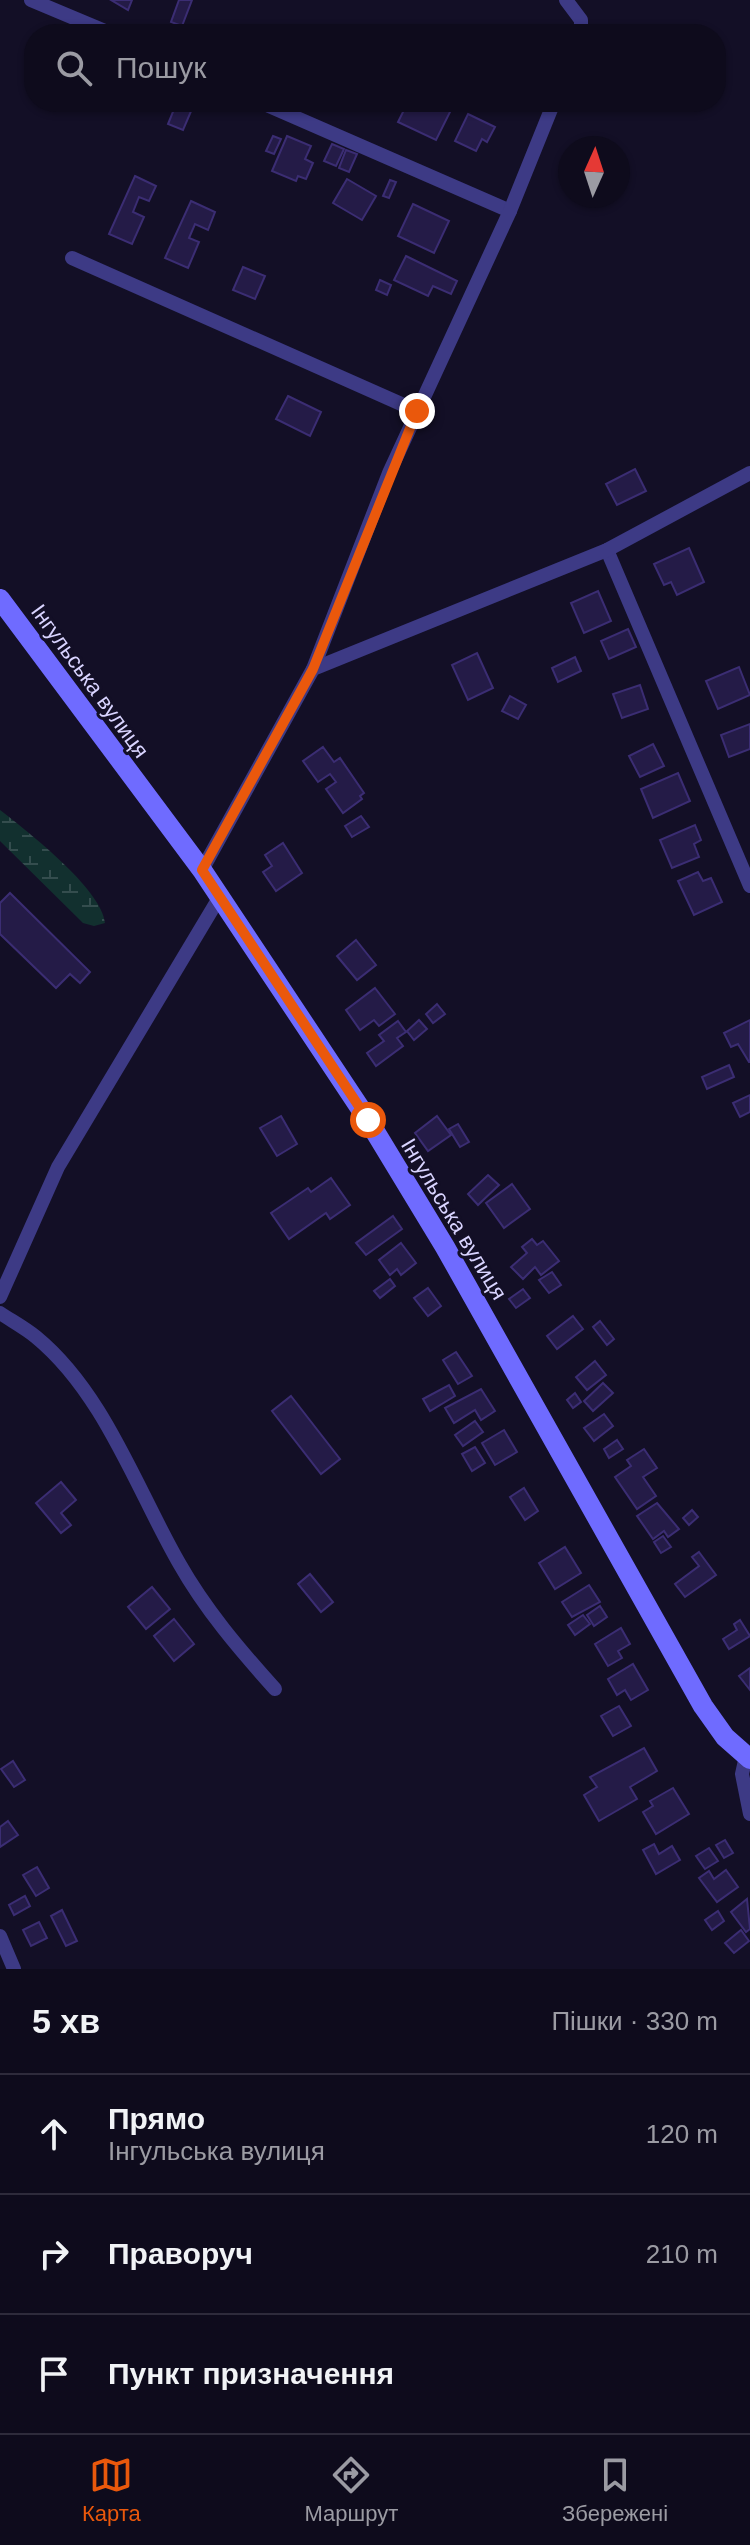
<!DOCTYPE html>
<html lang="uk">
<meta charset="utf-8">
<style>
body{margin:0;font-family:Helvetica,sans-serif;background:#1c1929;color:#f1f3f6}
.compass{position:absolute;left:558px;top:136px;width:72px;height:72px;border-radius:50%;background:#0e0b1c;box-shadow:0 2px 6px #0004;rotate:3deg}
.stop{position:absolute;width:24px;height:24px;margin:-18px;border:6px solid #ea580c;border-radius:50%;background:#fff}
.stop.end{background:#ea580c;border-color:#fff;box-shadow:0 2px 8px #0008}
.list{margin:0;padding:0;list-style:none}
h2{display:flex;justify-content:space-between;align-items:center;height:104px;margin:0;padding:0 32px;font-size:34px}
h2 small{font-size:26px;font-weight:400;color:#9b9ba3}
.list li{display:grid;grid-template-columns:52px 1fr auto;gap:24px;align-items:center;box-sizing:border-box;height:120px;padding:0 32px;border-top:2px solid #2e2b3b}
.list b{display:block;font-size:30px;white-space:nowrap}
.list p{margin:0;font-size:26px;white-space:nowrap;color:#9b9ba3}
.list em{font-size:26px;font-style:normal;color:#9b9ba3}
.icon{flex:none;width:44px;height:44px;fill:none;stroke:currentColor;stroke-width:2;stroke-linecap:round;stroke-linejoin:round}
.map{position:relative;flex:none;width:750px;height:1969px;overflow:hidden}
.search{position:absolute;background:#0e0b1c;box-shadow:0 2px 6px #0004;left:24px;right:24px;top:24px;height:88px;display:flex;align-items:center;gap:20px;box-sizing:border-box;padding:0 28px;border-radius:32px;color:#9b9ba3;font-size:30px}
.sheet{height:464px;background:#0e0b1c}
nav{display:flex;justify-content:space-around;align-items:center;box-sizing:border-box;height:112px;border-top:2px solid #2e2b3b;background:#0e0b1c;font-size:22px;color:#9b9ba3}
nav a{display:grid;justify-items:center;gap:4px}
nav .on{color:#ea580c}
.map>svg:first-child{display:block}
.wetland{fill:url(#wetland-marsh)}
.building{fill:#241b47;stroke:#3b2d73;stroke-width:2}
.lines{fill:none;stroke-linecap:round;stroke-linejoin:round}
.street{stroke:#3d3a85;stroke-width:14}
.secondary{stroke:#6f6bff;stroke-width:20}
.route{stroke:#ea580c;stroke-width:10}
.labels{text-anchor:middle;dominant-baseline:central;stroke-width:6;stroke-linejoin:round;paint-order:stroke}
.street-label{font-size:22px;fill:#d9d4ff;stroke:#130f26}
</style>
<div class="map">
<svg width="750" height="1969" viewBox="0 0 750 1969">
<defs>
<pattern id="wetland-marsh" width="20" height="14" patternUnits="userSpaceOnUse" patternTransform="scale(2)"><rect width="20" height="14" fill="#12302f"/><path d="M1 5h8M5 5V1M11 12h8M15 12V8" fill="none" stroke="#344d4e"/></pattern>
</defs>
<rect width="100%" height="100%" fill="#130f26"/>
<path class="wetland" d="M0,810c27,21 102,79 105,113l-11,3 -11,-3 -83,-82z"/>
<g class="building">
<polygon points="111,0 132,0 128,10"/>
<polygon points="179,0 192,0 182,26 171,22"/>
<polygon points="177,102 195,102 183,130 168,124"/>
<polygon points="408,102 435,102 451,110 436,140 398,122"/>
<polygon points="468,114 495,127 487,142 482,139 476,151 455,141"/>
<polygon points="273,136 281,139 274,154 266,151"/>
<polygon points="287,136 311,146 305,159 313,163 306,179 298,176 296,181 272,171"/>
<polygon points="332,144 344,149 336,166 324,161"/>
<polygon points="346,150 357,154 349,172 339,168"/>
<polygon points="135,176 156,186 149,201 139,197 133,212 144,217 132,244 109,234"/>
<polygon points="347,179 376,196 362,220 333,203"/>
<polygon points="390,180 396,182 389,198 383,196"/>
<polygon points="191,201 215,212 208,230 195,224 189,238 199,242 188,268 165,258"/>
<polygon points="413,204 449,221 434,253 398,236"/>
<polygon points="406,256 457,281 451,294 433,286 428,296 394,280"/>
<polygon points="243,267 265,276 255,299 233,290"/>
<polygon points="380,280 391,285 387,295 376,290"/>
<polygon points="288,396 321,412 310,436 276,419"/>
<polygon points="635,469 646,491 617,505 606,484"/>
<polygon points="689,548 704,582 677,595 671,582 664,585 654,564"/>
<polygon points="598,591 611,621 584,633 571,603"/>
<polygon points="628,629 636,647 609,659 601,641"/>
<polygon points="477,653 493,688 468,700 452,665"/>
<polygon points="575,657 581,671 558,682 552,668"/>
<polygon points="739,667 750,695 718,709 706,681"/>
<polygon points="640,685 648,709 622,718 613,694"/>
<polygon points="510,696 526,705 518,719 502,711"/>
<polygon points="750,724 750,749 729,757 721,735"/>
<polygon points="653,744 664,766 640,777 629,756"/>
<polygon points="323,747 334,762 340,758 364,793 360,796 362,799 343,813 326,789 336,782 330,774 318,782 303,761"/>
<polygon points="678,773 690,801 653,818 641,789"/>
<polygon points="361,816 369,827 352,837 345,826"/>
<polygon points="695,825 701,840 694,844 699,857 672,868 660,840"/>
<polygon points="283,843 302,873 276,891 263,872 272,866 265,855"/>
<polygon points="698,872 703,881 711,878 722,902 694,915 678,881"/>
<polygon points="10,893 90,972 80,983 70,974 56,988 0,934 0,903"/>
<polygon points="356,940 376,965 357,980 337,956"/>
<polygon points="375,988 395,1014 379,1026 374,1020 360,1030 346,1010"/>
<polygon points="437,1004 445,1014 433,1023 426,1014"/>
<polygon points="419,1020 427,1029 414,1040 407,1031"/>
<polygon points="750,1020 750,1062 749,1062 738,1044 731,1047 724,1033"/>
<polygon points="398,1021 406,1032 397,1038 403,1046 376,1066 367,1053 384,1041 379,1035"/>
<polygon points="729,1065 734,1077 707,1089 702,1077"/>
<polygon points="750,1095 750,1112 740,1117 733,1103"/>
<polygon points="281,1116 297,1144 277,1156 260,1128"/>
<polygon points="437,1116 451,1135 428,1151 415,1133"/>
<polygon points="458,1124 469,1142 460,1147 449,1129"/>
<polygon points="488,1175 499,1185 478,1205 468,1194"/>
<polygon points="331,1178 350,1205 330,1219 326,1213 289,1239 271,1213 308,1188 311,1192"/>
<polygon points="512,1184 530,1209 504,1228 486,1203"/>
<polygon points="393,1216 402,1229 366,1255 356,1243"/>
<polygon points="532,1239 537,1245 543,1241 559,1261 541,1275 535,1267 523,1279 511,1267 527,1253 522,1247"/>
<polygon points="401,1243 416,1263 401,1275 397,1269 390,1275 379,1260"/>
<polygon points="552,1272 561,1285 549,1293 539,1280"/>
<polygon points="390,1279 395,1286 380,1298 374,1291"/>
<polygon points="428,1288 441,1306 428,1316 414,1298"/>
<polygon points="523,1289 530,1298 516,1308 509,1299"/>
<polygon points="573,1316 583,1329 557,1349 547,1336"/>
<polygon points="600,1321 614,1339 607,1345 593,1327"/>
<polygon points="456,1352 472,1376 458,1384 443,1360"/>
<polygon points="595,1361 606,1375 587,1390 576,1377"/>
<polygon points="603,1383 613,1393 593,1411 584,1401"/>
<polygon points="449,1385 455,1396 430,1411 423,1399"/>
<polygon points="481,1389 495,1411 481,1420 475,1410 454,1423 445,1408"/>
<polygon points="575,1393 581,1402 573,1408 567,1400"/>
<polygon points="291,1396 340,1459 321,1474 272,1411"/>
<polygon points="604,1414 613,1426 594,1441 584,1428"/>
<polygon points="475,1421 483,1432 463,1446 455,1435"/>
<polygon points="504,1430 517,1452 495,1465 482,1443"/>
<polygon points="617,1440 623,1449 609,1458 604,1449"/>
<polygon points="475,1447 485,1463 472,1471 462,1454"/>
<polygon points="644,1449 657,1468 643,1477 656,1496 637,1509 615,1477 631,1466 627,1460"/>
<polygon points="61,1482 76,1500 61,1513 71,1525 61,1533 36,1503"/>
<polygon points="524,1488 538,1511 525,1520 510,1497"/>
<polygon points="657,1503 679,1529 668,1537 664,1531 653,1539 637,1516"/>
<polygon points="692,1510 698,1517 689,1525 683,1518"/>
<polygon points="663,1536 671,1547 661,1553 654,1542"/>
<polygon points="565,1547 581,1573 555,1589 539,1563"/>
<polygon points="699,1552 716,1575 685,1597 675,1584 699,1566 692,1557"/>
<polygon points="310,1574 333,1602 321,1612 298,1584"/>
<polygon points="589,1585 600,1602 572,1617 562,1602"/>
<polygon points="152,1587 170,1609 146,1629 128,1607"/>
<polygon points="600,1606 607,1617 594,1626 587,1615"/>
<polygon points="583,1615 590,1624 575,1635 568,1625"/>
<polygon points="174,1619 194,1644 174,1661 154,1636"/>
<polygon points="740,1620 750,1636 729,1649 723,1639 737,1630 734,1624"/>
<polygon points="621,1628 630,1644 618,1651 622,1658 608,1666 595,1644"/>
<polygon points="633,1664 648,1690 631,1700 625,1690 617,1695 608,1679"/>
<polygon points="750,1668 750,1690 739,1676"/>
<polygon points="619,1706 631,1726 613,1736 601,1716"/>
<polygon points="644,1748 657,1771 630,1787 637,1799 599,1821 584,1795 597,1787 590,1777"/>
<polygon points="13,1761 25,1780 14,1787 1,1769"/>
<polygon points="673,1788 689,1814 656,1834 643,1812 653,1806 650,1801"/>
<polygon points="8,1821 18,1835 0,1847 0,1827"/>
<polygon points="725,1840 733,1853 724,1858 716,1845"/>
<polygon points="654,1844 659,1854 672,1846 680,1860 656,1874 643,1850"/>
<polygon points="709,1848 718,1861 705,1869 696,1856"/>
<polygon points="37,1867 49,1888 36,1896 23,1875"/>
<polygon points="726,1870 738,1887 717,1902 699,1878 709,1871 714,1879"/>
<polygon points="25,1896 30,1906 14,1915 9,1905"/>
<polygon points="747,1899 750,1929 746,1932 731,1912"/>
<polygon points="62,1910 77,1941 66,1946 51,1916"/>
<polygon points="718,1911 724,1921 712,1930 705,1920"/>
<polygon points="39,1922 47,1938 31,1946 23,1930"/>
<polygon points="741,1930 749,1941 734,1953 725,1943"/>
</g>
<g class="lines">
<g class="street">
<polyline points="31,0 112,34"/>
<polyline points="566,0 581,20 581,34"/>
<polyline points="260,102 510,211"/>
<polyline points="72,258 417,411"/>
<polyline points="607,550 750,886"/>
<polyline points="313,669 389,473 510,211 554,102"/>
<polyline points="202,870 313,669 607,550 750,473"/>
<polyline points="0,1297 58,1167 219,898"/>
<path d="M0,1313c12,8 25,15 36,24 68,56 100,151 143,226 26,46 60,86 96,126"/>
<polyline points="746,1756 742,1774 750,1814"/>
<polyline points="0,1936 14,1969"/>
</g>
<polyline class="secondary" points="0,599 202,870 368,1120 445,1247 703,1706 725,1737 750,1759"/>
</g>
<g class="lines">
<polyline class="route" points="368,1120 202,870 313,669 417,411"/>
</g>
<g class="labels">
<g class="street-label">
<text transform="translate(90 681) rotate(54)">Інгульська вулиця</text>
<text transform="translate(454 1219) rotate(59)">Інгульська вулиця</text>
</g>
</g>
</svg>
<svg class="compass" viewBox="-18 -18 36 36"><path d="M0-13l5 13h-10z" fill="#e53935"/><path d="M0 13l5-13h-10z" fill="#9b9ba3"/></svg>
<div class="stop" style="left:368px;top:1120px"></div>
<div class="stop end" style="left:417px;top:411px"></div>
<div class="search"><svg class="icon" aria-label="search" viewBox="0 0 24 24"><circle cx="10" cy="10" r="6"/><path d="M15 15l6 6"/></svg>Пошук</div>
</div>
<section class="sheet">
<h2>5 хв<small>Пішки · 330 m</small></h2>
<ul class="list">
<li><svg class="icon" aria-label="ahead" viewBox="0 0 24 24"><path d="M12 20V5M6 11l6-6 6 6"/></svg><div><b>Прямо</b><p>Інгульська вулиця</p></div><em>120 m</em></li>
<li><svg class="icon" aria-label="right" viewBox="0 0 24 24"><path d="M7 20v-9h11M14 6l5 5-5 5"/></svg><div><b>Праворуч</b></div><em>210 m</em></li>
<li><svg class="icon" aria-label="arrive" viewBox="0 0 24 24"><path d="M6 21V4h12l-3 4 3 4H6"/></svg><div><b>Пункт призначення</b></div></li>
</ul>
</section>
<nav>
<a class="on"><svg class="icon" aria-label="map" viewBox="0 0 24 24"><path d="M3 6l6-2 6 2 6-2v14l-6 2-6-2-6 2zM9 4v14M15 6v14"/></svg>Карта</a>
<a><svg class="icon" aria-label="directions" viewBox="0 0 24 24"><path d="M12 3l9 9-9 9-9-9zM9 14v-3h6M13 9l2 2-2 2"/></svg>Маршрут</a>
<a><svg class="icon" aria-label="saved" viewBox="0 0 24 24"><path d="M7 4h10v16l-5-4-5 4z"/></svg>Збережені</a>
</nav>
